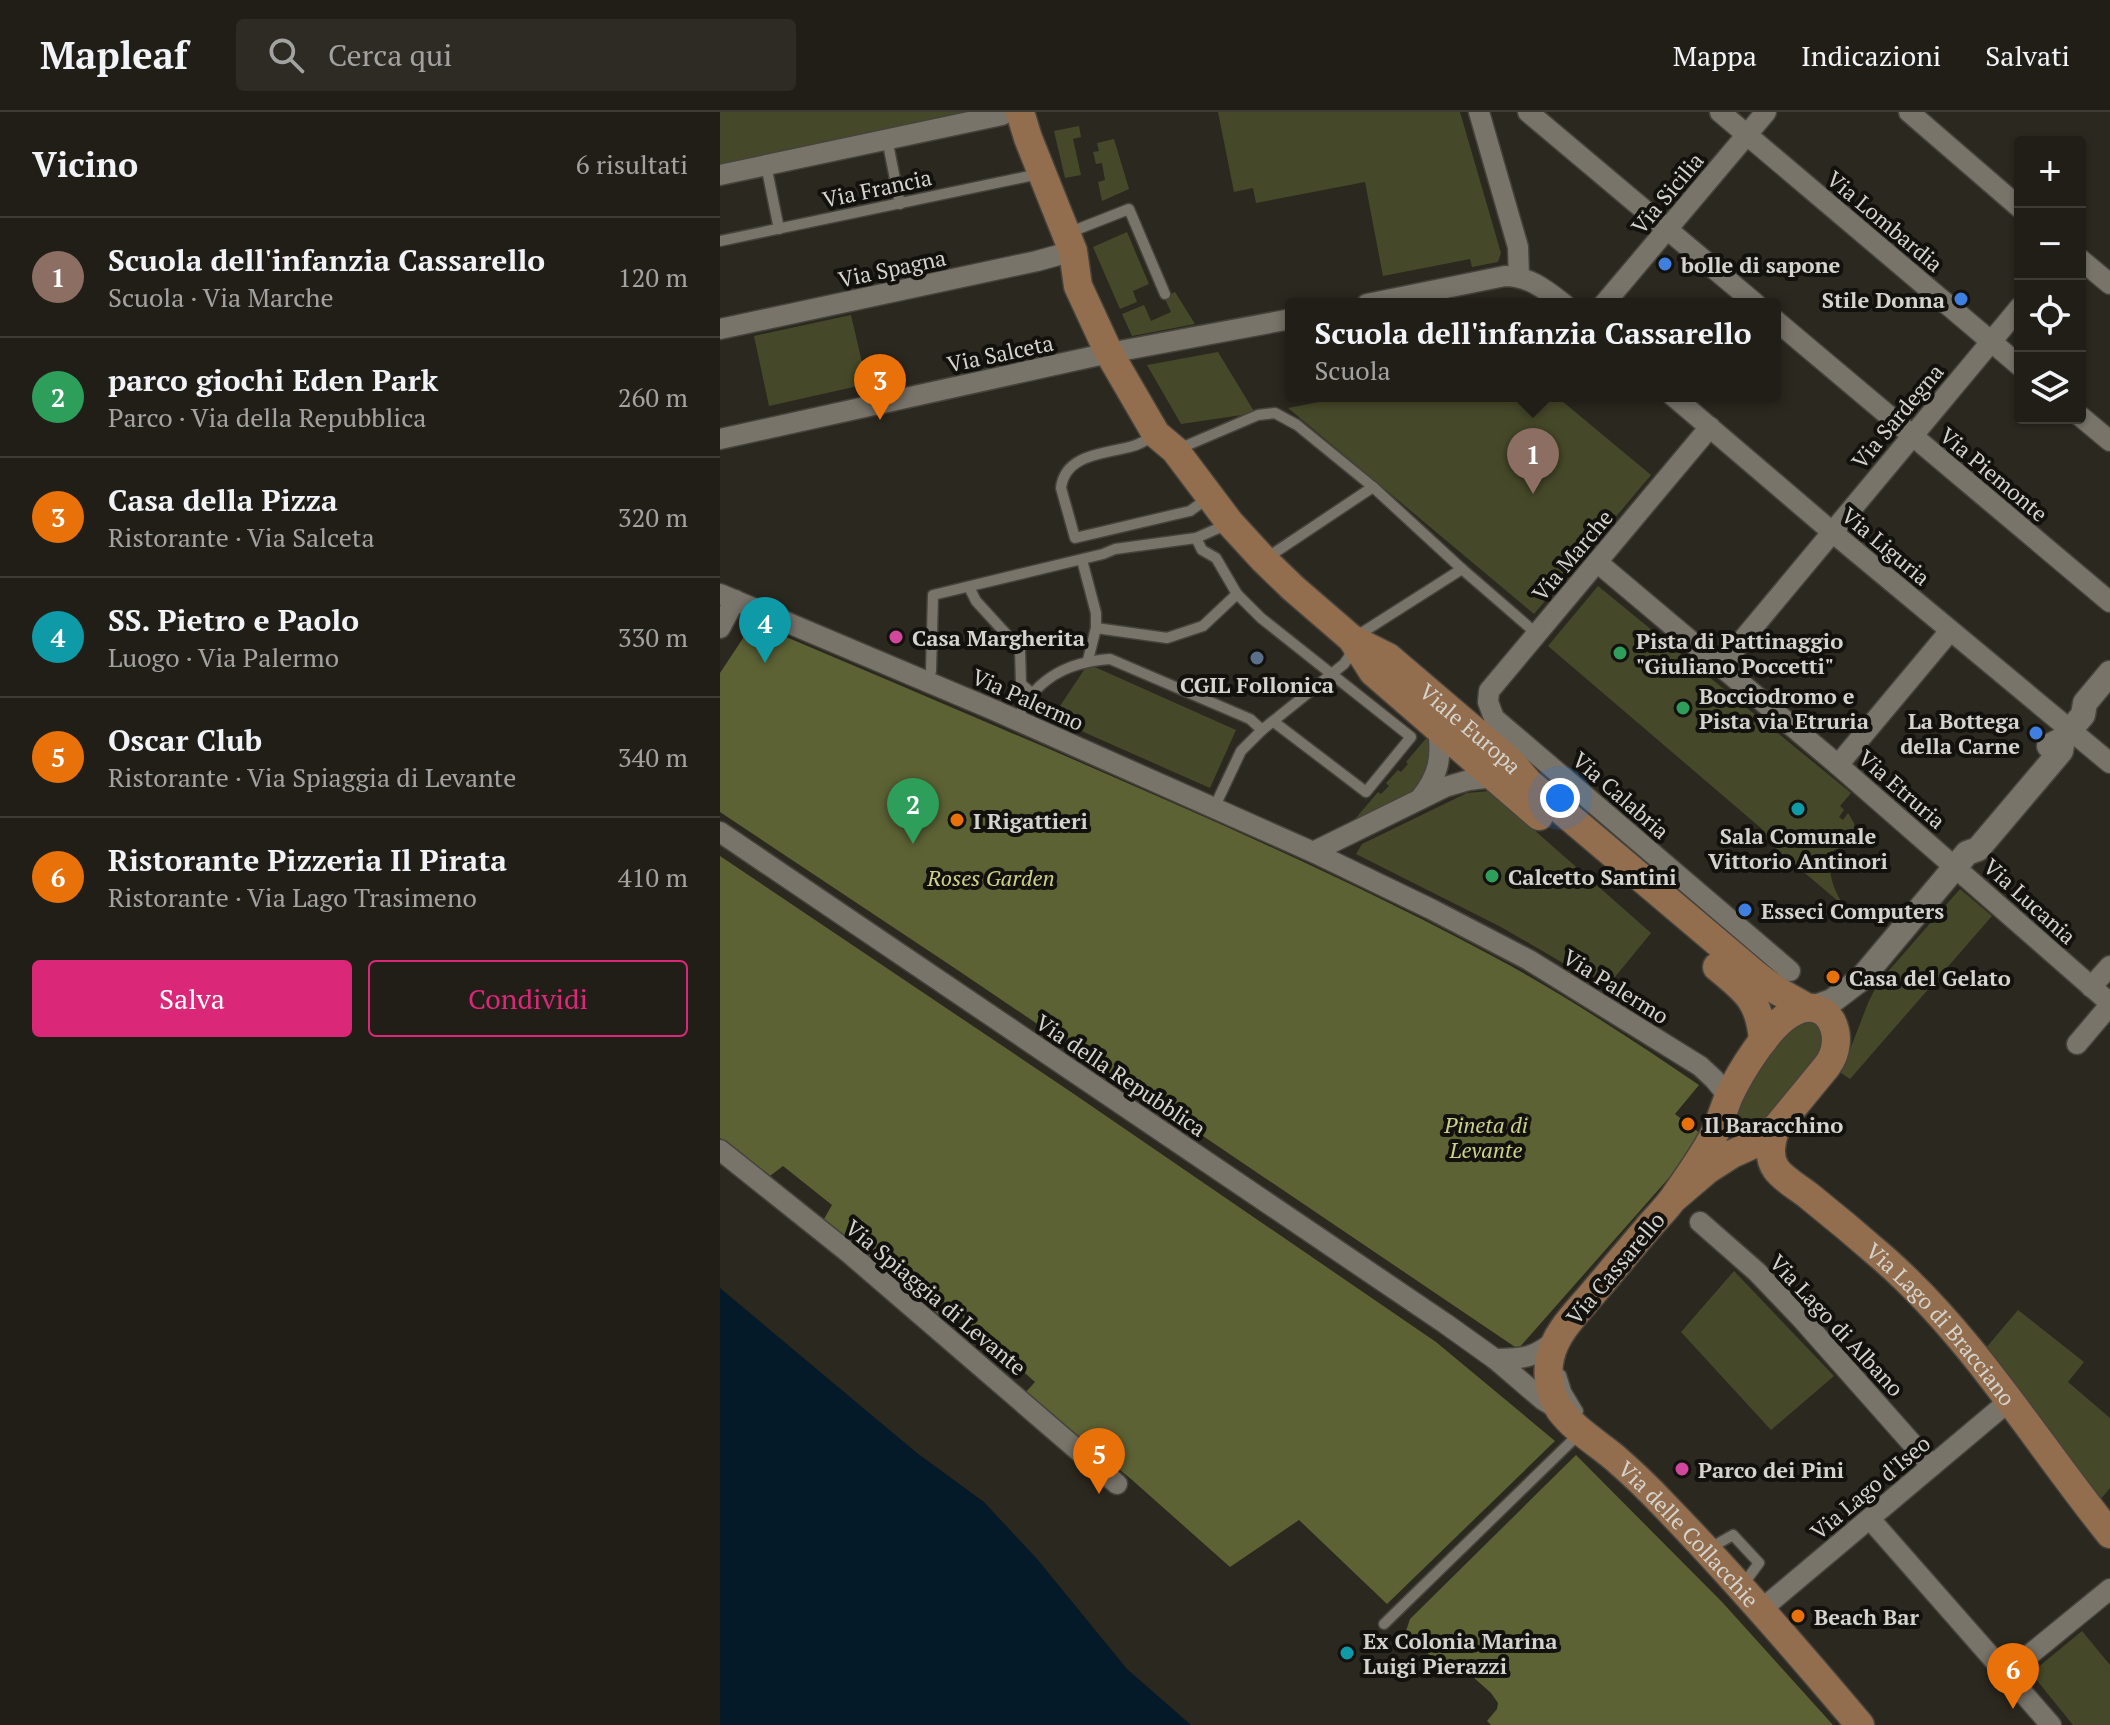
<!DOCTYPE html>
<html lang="it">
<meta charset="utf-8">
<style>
body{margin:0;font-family:"PT Serif",serif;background:#2d2b24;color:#f1f3f6}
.controls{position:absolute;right:24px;top:24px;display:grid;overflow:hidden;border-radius:8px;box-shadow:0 2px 6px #0004}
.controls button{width:72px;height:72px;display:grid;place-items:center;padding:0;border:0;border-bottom:2px solid #3d3c36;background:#201e17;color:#f1f3f6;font:40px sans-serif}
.you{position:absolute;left:840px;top:686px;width:28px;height:28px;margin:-20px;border:6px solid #fff;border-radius:50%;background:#1a73e8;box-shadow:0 0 0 12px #1a73e833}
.badge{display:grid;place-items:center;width:52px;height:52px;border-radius:50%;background:#db2777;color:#fff;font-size:26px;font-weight:700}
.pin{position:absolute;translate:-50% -66px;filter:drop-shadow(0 2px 4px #0008)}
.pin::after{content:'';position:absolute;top:42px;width:28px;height:24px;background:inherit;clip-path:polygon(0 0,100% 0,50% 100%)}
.popup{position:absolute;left:565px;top:186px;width:496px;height:104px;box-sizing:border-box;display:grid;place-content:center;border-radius:8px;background:#201e17;filter:drop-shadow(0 2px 6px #0005);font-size:26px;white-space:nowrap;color:#a2a2a1}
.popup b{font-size:30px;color:#f1f3f6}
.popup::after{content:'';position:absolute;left:50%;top:100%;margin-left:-16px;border:16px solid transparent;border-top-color:#201e17}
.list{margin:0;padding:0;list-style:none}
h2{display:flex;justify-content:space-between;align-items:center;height:104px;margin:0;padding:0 32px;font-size:34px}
h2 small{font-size:26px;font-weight:400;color:#a2a2a1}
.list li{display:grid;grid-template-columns:52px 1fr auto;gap:24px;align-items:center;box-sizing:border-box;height:120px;padding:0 32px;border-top:2px solid #3d3c36}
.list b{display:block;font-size:30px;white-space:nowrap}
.list p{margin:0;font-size:26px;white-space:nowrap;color:#a2a2a1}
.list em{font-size:26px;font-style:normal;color:#a2a2a1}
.actions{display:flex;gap:16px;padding:24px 32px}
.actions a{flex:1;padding:18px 0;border:2px solid #db2777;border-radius:8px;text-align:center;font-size:28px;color:#db2777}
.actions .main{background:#db2777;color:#fff}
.icon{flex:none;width:44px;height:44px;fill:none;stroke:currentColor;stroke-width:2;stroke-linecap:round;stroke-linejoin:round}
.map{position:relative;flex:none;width:1390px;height:1613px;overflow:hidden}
header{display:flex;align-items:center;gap:48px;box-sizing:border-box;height:112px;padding:0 40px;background:#201e17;border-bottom:2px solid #3d3c36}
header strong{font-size:38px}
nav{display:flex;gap:44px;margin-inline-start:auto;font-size:28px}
.search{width:560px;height:72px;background:#2d2b24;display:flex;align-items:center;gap:20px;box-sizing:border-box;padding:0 28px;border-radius:8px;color:#a2a2a1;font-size:30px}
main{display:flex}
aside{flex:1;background:#201e17}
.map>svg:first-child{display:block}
.green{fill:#464929}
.forest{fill:#5d6235}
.water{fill:#041a28}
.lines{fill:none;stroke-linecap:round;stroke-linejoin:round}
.service-casing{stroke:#46433c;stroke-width:13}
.minor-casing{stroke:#46433c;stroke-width:23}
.tertiary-casing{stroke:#46433c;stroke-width:27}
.secondary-casing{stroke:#46433c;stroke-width:31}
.service{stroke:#78746a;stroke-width:10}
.minor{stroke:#78746a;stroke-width:20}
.tertiary{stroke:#78746a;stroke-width:24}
.secondary{stroke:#936e4e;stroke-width:28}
.shop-dot{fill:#3f7fe0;stroke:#12110d;stroke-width:3}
.hotel-dot{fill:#d1479c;stroke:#12110d;stroke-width:3}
.leisure-dot{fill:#2e9e5b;stroke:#12110d;stroke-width:3}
.service-dot{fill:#5c6f8a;stroke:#12110d;stroke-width:3}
.culture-dot{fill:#0f9aa8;stroke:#12110d;stroke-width:3}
.food-dot{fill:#e8710a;stroke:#12110d;stroke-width:3}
.labels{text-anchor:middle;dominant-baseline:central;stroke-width:8;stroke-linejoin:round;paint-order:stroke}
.street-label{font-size:22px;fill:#d5d3cd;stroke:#12110d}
.poi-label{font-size:22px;font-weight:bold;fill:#d5d3cd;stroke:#12110d;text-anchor:start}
.park-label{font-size:22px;font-style:italic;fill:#cbd389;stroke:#12110d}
</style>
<header>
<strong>Mapleaf</strong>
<div class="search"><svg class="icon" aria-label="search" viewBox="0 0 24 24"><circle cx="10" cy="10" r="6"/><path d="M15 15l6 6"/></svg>Cerca qui</div>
<nav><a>Mappa</a><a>Indicazioni</a><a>Salvati</a></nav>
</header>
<main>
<aside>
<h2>Vicino<small>6 risultati</small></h2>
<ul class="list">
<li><span class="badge" style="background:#8d6e63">1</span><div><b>Scuola dell'infanzia Cassarello</b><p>Scuola · Via Marche</p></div><em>120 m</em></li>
<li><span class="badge" style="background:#2e9e5b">2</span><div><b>parco giochi Eden Park</b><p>Parco · Via della Repubblica</p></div><em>260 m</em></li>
<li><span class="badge" style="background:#e8710a">3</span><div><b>Casa della Pizza</b><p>Ristorante · Via Salceta</p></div><em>320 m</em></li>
<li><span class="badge" style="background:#0f9aa8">4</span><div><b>SS. Pietro e Paolo</b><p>Luogo · Via Palermo</p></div><em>330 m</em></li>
<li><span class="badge" style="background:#e8710a">5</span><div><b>Oscar Club</b><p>Ristorante · Via Spiaggia di Levante</p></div><em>340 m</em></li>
<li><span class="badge" style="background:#e8710a">6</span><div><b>Ristorante Pizzeria Il Pirata</b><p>Ristorante · Via Lago Trasimeno</p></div><em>410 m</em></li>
</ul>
<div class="actions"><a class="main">Salva</a><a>Condividi</a></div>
</aside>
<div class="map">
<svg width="1390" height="1613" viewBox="0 0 1390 1613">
<rect width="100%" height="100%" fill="#2b281f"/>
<g class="green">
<polygon points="0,0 258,0 0,52"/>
<polygon points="498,0 740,0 781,141 778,150 752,155 750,147 663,164 645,70 536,91 533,76 514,80"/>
<polygon points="359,14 361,25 353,27 361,63 345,66 334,19"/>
<polygon points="394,27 409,77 382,89 378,70 385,68 382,51 376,52 373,40 379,39 377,31"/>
<polygon points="407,120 429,172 413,179 417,190 400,197 373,135"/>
<polygon points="455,180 475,212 412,224 402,202 424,193 431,209 451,200 444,185"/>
<polygon points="131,203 147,272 49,294 34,224"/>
<polygon points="498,240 535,301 461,312 427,253"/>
<polygon points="629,284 836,284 931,363 814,502 568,296"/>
<path d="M878,474l253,207 -11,13 4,4 -5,7 4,3 5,-7 6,10 1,12 -7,10 -14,5 -9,12 4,2c2,17 6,29 16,43l-86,-73 3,-5 -214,-183z"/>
<polygon points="368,552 516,618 490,676 332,606"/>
<polygon points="709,623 714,644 695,679 630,713 658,680 661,682 669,674 666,671 678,658 681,660 688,652 686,650"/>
<polygon points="770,679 931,821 886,876 781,815 636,742 642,732 747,681"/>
<polygon points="1240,777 1272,804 1130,967 1121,961 1148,891 1158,871"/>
<polygon points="1092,910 1103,918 1106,937 1040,1017 1024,1024 1016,1020 1013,1011 1031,965 1073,914 1079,911"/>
<polygon points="1014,1159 1114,1264 1051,1318 961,1220"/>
<polygon points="1298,1198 1364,1250 1348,1270 1390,1306 1390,1376 1379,1389 1265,1237"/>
<polygon points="1362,1519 1390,1553 1390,1613 1353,1613 1311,1561"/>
</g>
<g class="forest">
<path d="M33,511c143,61 287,121 429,184 111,49 221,100 327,158 65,36 128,78 190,120l-24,29 30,23 -187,212 -559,-378 -239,-159v-139z"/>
<polygon points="0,744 351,980 716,1230 835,1329 667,1492 579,1408 510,1455 411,1367 305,1281 315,1270 235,1199 225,1208 104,1107 112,1093 63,1054 50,1064 0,1026"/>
<polygon points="856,1343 1003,1491 1113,1613 771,1613 767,1609 777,1597 778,1591 771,1581 753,1565 721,1555 686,1519 690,1507"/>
</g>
<polygon class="water" points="0,1176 197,1341 264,1390 318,1448 407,1557 471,1613 0,1613"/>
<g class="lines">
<g class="service-casing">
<g id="service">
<polyline points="167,27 180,92"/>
<polyline points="46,53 59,117"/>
<polyline points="348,121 409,97 445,182"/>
<polyline points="0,129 319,62"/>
<path d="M436,322c-8,5 -15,10 -23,12 -26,8 -68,7 -72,42l14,50 115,-27 18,-13"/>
<polyline points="456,338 538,303 555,301 577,313 653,375 742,457 817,522"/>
<polyline points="476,426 482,438 496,446 517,482 541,506 691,625 646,680 554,610"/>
<polyline points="545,447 653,375"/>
<polyline points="362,448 376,501 376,516 368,548"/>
<polyline points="249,475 256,489 300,537 301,572 312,581"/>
<polyline points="376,516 447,526 483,514 517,482"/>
<polyline points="208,568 211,559 213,483 383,442 395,437 476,426 508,412"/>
<path d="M297,608c17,-41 50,-58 93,-61l140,60 12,11 82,-66 5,-7 3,-18 110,-70"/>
<polyline points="494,696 521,639 542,618"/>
<polyline points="841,1263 846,1279 858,1299"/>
<polyline points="990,1436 1013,1423 1039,1451 1022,1474"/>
<polyline points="664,1512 860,1321"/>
</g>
</g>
<g class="minor-casing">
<g id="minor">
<polyline points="759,0 798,135 799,165"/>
<polyline points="808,0 1036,192"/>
<polyline points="1000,0 1300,254"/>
<polyline points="1189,0 1300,96"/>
<polyline points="0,63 282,3"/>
<polyline points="1360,147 1390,172"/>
<path d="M647,192l138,-28c24,0 41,14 59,28"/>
<polyline points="884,192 1046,0"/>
<polyline points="1055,208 1390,490"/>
<polyline points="0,217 317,149 353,139"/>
<polyline points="953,284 1111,419 1390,651"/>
<polyline points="1360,304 1390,329"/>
<polyline points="990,315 769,579 768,590 774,606 1070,859"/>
<polyline points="0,327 389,241 571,207"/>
<polyline points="877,450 1118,653 1390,891"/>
<polyline points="0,482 274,598 593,740 711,797 809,848 980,954 994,967 1009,985"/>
<polyline points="0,516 15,488"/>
<polyline points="1000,555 1300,195"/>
<polyline points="1118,653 1230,519"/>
<path d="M700,687c19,-24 22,-41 18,-71"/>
<polyline points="0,720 726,1212 775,1247 823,1288 841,1299"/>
<polyline points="593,740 725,675 749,668 781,664"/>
<polyline points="1371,875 1390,854"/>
<polyline points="1357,932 1390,893"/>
<polyline points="0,1038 129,1141 397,1372"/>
<polyline points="980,1110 1037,1160 1081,1206 1212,1354"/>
<path d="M775,1247c29,0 39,-1 62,-20"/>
<polyline points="1150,1407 1331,1613"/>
<polyline points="1042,1497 1289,1289"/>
<polyline points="1286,1562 1390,1477"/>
</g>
</g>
<g class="tertiary-casing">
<g id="tertiary">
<polyline points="1329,634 1343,627 1351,617 1363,603 1365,591 1390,561"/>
<polyline points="1095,895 1112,889 1141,867 1247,741 1258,737 1341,639 1343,627"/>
</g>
</g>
<g class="secondary-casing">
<g id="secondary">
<path id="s1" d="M300,0l8,26 45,113 5,35 31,67 47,81 19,16 55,73 34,37 29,28 59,51 36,18 123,105 18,21 227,192 20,15 30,17"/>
<polyline points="632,527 653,560 819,704"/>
<path d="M997,855c29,24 43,33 46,74"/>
<path id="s2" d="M1056,1016c-5,13 -9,28 0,41 7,10 23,19 33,27 25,20 50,41 74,62 90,79 153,184 227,276"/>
<path id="s3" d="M953,1087l34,-29 25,-16 22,-10 22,-16 51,-62c22,-29 1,-75 -37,-52 -22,13 -50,58 -61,82 -7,17 -11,34 -21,50 -10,17 -22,34 -33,50 -8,12 -19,22 -28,33 -18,21 -36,43 -54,64 -16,19 -38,40 -43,65 -4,17 0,38 10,52 14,19 37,33 55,48 16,14 33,30 48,46 69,71 133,145 197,221"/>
</g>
</g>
<use href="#service" class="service"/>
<use href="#minor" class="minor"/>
<use href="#tertiary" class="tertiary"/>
<use href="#secondary" class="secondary"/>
</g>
<g class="shop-dot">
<circle cx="945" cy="152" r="8"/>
<circle cx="1241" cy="187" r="8"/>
<circle cx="1316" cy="621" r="8"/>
<circle cx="1025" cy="798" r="8"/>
</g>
<g class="hotel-dot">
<circle cx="176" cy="525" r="8"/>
<circle cx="962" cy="1357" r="8"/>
</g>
<g class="leisure-dot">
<circle cx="900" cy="541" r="8"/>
<circle cx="963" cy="596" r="8"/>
<circle cx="772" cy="764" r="8"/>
</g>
<circle class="service-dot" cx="537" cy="546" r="8"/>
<g class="culture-dot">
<circle cx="1078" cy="697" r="8"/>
<circle cx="627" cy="1541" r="8"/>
</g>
<g class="food-dot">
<circle cx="237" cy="708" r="8"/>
<circle cx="1113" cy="865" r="8"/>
<circle cx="968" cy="1012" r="8"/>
<circle cx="1078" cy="1504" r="8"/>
</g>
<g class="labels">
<g class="street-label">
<text transform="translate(157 76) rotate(-12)">Via Francia</text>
<text transform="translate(947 81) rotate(-50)">Via Sicilia</text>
<text transform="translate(1165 109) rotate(40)">Via Lombardia</text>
<text transform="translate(172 156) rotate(-12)">Via Spagna</text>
<text transform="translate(280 241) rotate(-12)">Via Salceta</text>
<text transform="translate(1177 304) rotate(-50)">Via Sardegna</text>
<text transform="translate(1274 362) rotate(40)">Via Piemonte</text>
<text transform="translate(1166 434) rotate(40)">Via Liguria</text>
<text transform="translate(852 443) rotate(-50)">Via Marche</text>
<text transform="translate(308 587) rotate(24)">Via Palermo</text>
<text stroke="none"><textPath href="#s1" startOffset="786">Viale Europa</textPath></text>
<text transform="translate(1182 677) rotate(41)">Via Etruria</text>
<text transform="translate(901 683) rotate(41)">Via Calabria</text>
<text transform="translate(1310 789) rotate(42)">Via Lucania</text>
<text transform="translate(896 874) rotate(32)">Via Palermo</text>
<text transform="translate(401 963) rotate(34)">Via della Repubblica</text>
<text transform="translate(895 1156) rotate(-50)">Via Cassarello</text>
<text transform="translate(216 1185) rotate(40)">Via Spiaggia di Levante</text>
<text transform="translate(1117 1213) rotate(47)">Via Lago di Albano</text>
<text stroke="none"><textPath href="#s2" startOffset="270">Via Lago di Bracciano</textPath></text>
<text transform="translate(1150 1375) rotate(-40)">Via Lago d'Iseo</text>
<text stroke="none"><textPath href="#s3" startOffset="958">Via delle Collacchie</textPath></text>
</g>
<g class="poi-label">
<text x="961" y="152">bolle di sapone</text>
<text x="1225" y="187" text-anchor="end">Stile Donna</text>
<text x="192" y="525">Casa Margherita</text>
<text x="916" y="528">Pista di Pattinaggio<tspan x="916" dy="25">"Giuliano Poccetti"</tspan></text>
<text x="537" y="572" text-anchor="middle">CGIL Follonica</text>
<text x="979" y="583">Bocciodromo e<tspan x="979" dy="25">Pista via Etruria</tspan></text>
<text x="1300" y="608" text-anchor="end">La Bottega<tspan x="1300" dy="25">della Carne</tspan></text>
<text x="253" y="708">I Rigattieri</text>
<text x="1078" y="723" text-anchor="middle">Sala Comunale<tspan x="1078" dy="25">Vittorio Antinori</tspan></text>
<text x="788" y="764">Calcetto Santini</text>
<text x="1041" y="798">Esseci Computers</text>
<text x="1129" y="865">Casa del Gelato</text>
<text x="984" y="1012">Il Baracchino</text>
<text x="978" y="1357">Parco dei Pini</text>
<text x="1094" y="1504">Beach Bar</text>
<text x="643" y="1528">Ex Colonia Marina<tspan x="643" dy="25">Luigi Pierazzi</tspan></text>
</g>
<g class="park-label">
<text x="271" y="765">Roses Garden</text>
<text x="766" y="1012">Pineta di<tspan x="766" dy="25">Levante</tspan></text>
</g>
</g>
</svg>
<div class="controls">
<button>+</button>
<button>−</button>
<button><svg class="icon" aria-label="locate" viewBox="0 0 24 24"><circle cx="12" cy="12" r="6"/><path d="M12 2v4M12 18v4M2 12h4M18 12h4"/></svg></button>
<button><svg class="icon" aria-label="layers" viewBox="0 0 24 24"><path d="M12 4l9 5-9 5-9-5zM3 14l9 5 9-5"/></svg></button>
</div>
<div class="you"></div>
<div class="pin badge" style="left:813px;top:382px;background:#8d6e63">1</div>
<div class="popup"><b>Scuola dell'infanzia Cassarello</b>Scuola</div>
<div class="pin badge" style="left:193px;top:732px;background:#2e9e5b">2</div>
<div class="pin badge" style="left:160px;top:308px;background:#e8710a">3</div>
<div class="pin badge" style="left:45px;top:551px;background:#0f9aa8">4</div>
<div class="pin badge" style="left:379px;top:1382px;background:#e8710a">5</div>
<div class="pin badge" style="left:1293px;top:1597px;background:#e8710a">6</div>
</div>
</main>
